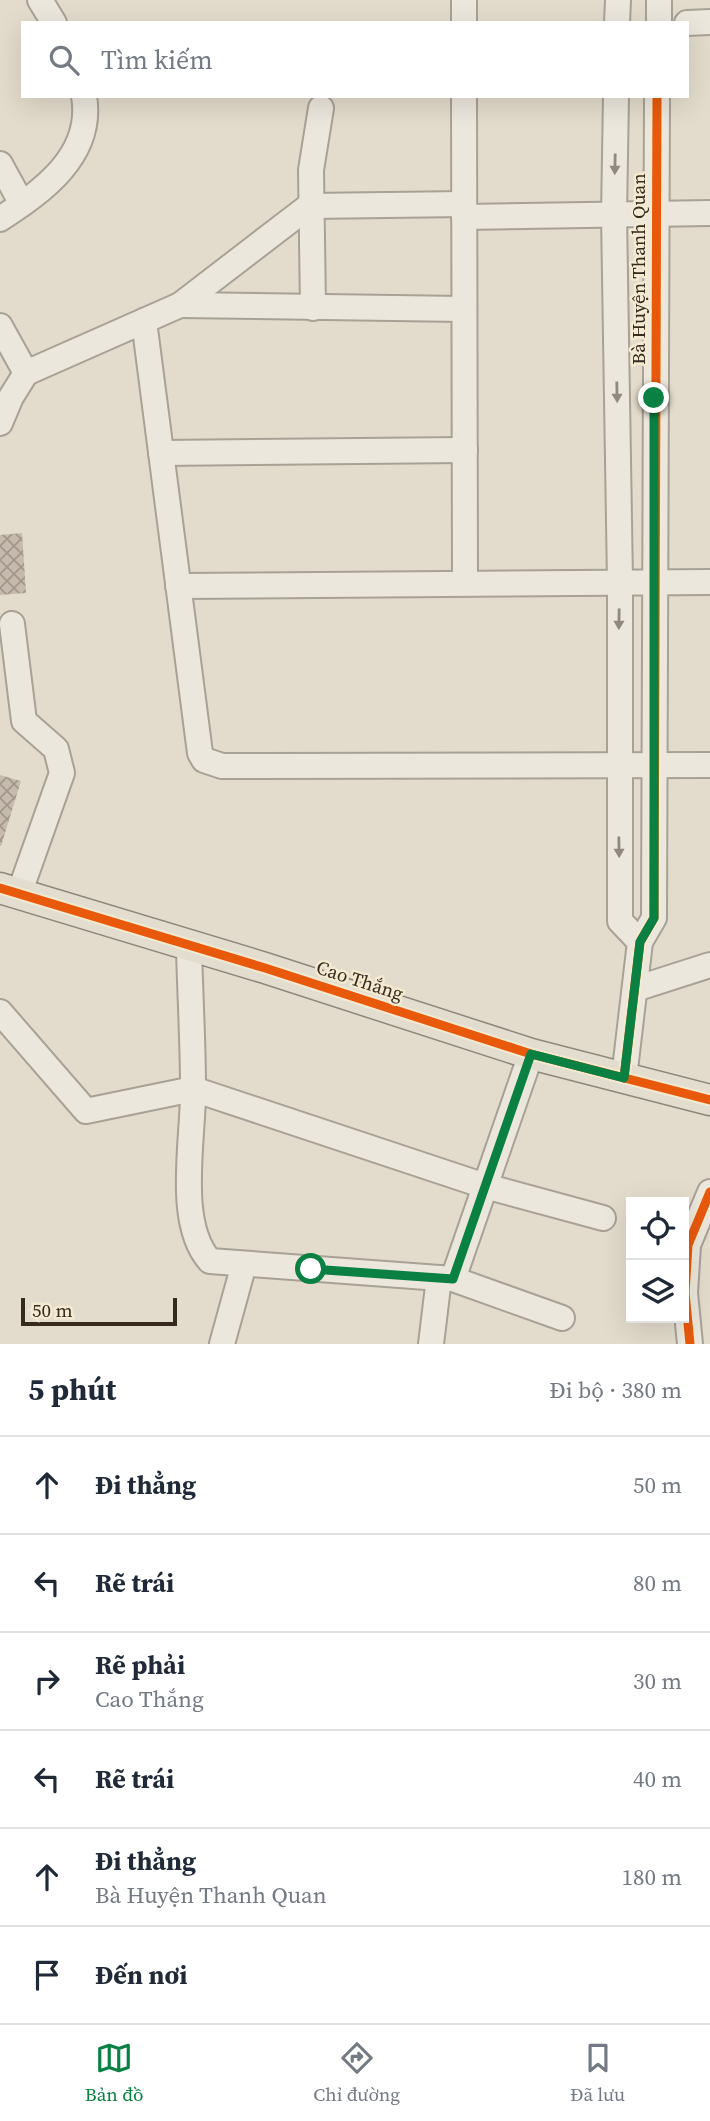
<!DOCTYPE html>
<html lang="vi">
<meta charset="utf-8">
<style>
body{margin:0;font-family:"Source Serif 4",serif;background:#f6f6f7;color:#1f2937}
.controls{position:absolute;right:21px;bottom:21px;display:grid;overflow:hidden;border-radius:0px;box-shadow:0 7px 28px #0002}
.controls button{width:63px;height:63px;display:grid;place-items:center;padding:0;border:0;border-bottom:2px solid #e0e1e3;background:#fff;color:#1f2937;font:35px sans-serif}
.scale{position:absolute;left:21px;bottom:18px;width:156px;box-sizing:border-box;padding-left:7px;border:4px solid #362a1e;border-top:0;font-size:19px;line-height:24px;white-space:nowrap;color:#362a1e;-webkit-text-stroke:5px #f4ead1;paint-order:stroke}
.stop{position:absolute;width:21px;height:21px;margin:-16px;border:5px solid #0b8043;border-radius:50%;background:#fff}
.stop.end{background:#0b8043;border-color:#fff;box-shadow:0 2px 7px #0008}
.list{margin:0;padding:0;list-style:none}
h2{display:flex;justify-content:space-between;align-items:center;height:91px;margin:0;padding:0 28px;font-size:30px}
h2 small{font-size:23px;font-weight:400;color:#747a83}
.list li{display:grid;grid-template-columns:46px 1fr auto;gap:21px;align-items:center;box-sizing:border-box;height:98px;padding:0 28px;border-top:2px solid #e0e1e3}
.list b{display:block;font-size:26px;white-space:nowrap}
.list p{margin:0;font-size:23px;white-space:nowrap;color:#747a83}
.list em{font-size:23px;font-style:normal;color:#747a83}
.icon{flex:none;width:38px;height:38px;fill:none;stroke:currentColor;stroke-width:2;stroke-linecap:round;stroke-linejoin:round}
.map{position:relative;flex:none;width:710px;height:1344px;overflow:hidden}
.search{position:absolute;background:#fff;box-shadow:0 7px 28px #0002;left:21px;right:21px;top:21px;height:77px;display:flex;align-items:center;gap:18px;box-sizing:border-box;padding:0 24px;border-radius:0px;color:#747a83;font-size:26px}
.sheet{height:679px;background:#fff}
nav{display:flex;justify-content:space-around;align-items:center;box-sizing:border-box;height:98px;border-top:2px solid #e0e1e3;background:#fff;font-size:19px;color:#747a83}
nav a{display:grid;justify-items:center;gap:4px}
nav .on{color:#0b8043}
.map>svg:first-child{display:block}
.building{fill:url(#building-cross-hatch)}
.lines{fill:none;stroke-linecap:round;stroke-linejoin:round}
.minor-casing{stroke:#a8a195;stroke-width:28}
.major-casing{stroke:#8e877c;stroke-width:33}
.minor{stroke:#ece7dd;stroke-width:24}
.major{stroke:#e3ddcf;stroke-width:30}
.cycleway-casing{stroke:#f4ead1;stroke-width:13}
.cycleway{stroke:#e8590c;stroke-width:9}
.oneway{fill:#91887e}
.route{stroke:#0b8043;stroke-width:9}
.labels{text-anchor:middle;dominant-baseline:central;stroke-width:5;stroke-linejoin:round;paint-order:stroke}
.street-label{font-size:19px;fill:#362a1e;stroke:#f4ead1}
</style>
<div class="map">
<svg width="710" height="1344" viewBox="0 0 710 1344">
<defs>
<pattern id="building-cross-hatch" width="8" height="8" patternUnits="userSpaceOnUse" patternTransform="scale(1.75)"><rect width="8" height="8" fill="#c6baad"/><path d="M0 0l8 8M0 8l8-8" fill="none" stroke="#a2978c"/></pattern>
</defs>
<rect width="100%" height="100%" fill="#e3dccc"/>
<g class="building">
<polygon points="22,533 26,593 0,595 0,535"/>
<polygon points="0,775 21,781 1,846 0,846"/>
</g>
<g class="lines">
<g class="minor-casing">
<g id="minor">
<polyline points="40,0 54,23"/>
<polyline points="464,0 464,23"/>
<polyline points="617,23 618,0"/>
<polyline points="659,23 659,0"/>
<polyline points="687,23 710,22"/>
<polyline points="464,96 465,583"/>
<polyline points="616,96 614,215 620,582 620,921 640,942"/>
<polyline points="0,164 22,204"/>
<polyline points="464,217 710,213"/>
<path d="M0,219c43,-28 94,-64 84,-123"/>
<polyline points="180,305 463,309"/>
<polyline points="313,308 311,170 321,108"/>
<polyline points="144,321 200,753 204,760 222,766 710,765"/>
<polyline points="0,326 26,373"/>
<polyline points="0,423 11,397 26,373 180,305 309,206 464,204"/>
<polyline points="161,453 465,450"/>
<polyline points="178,586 710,582"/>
<polyline points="12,624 24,721 56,749 62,773 19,894"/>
<path d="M189,947c1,47 4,94 4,141 1,48 -18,135 17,173l243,18 109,39"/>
<polyline points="635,989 710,965"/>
<polyline points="0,1012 86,1111 193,1089 485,1186 603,1218"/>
<polyline points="624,1078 640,942 654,918 657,96"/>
<polyline points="453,1279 531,1054"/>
<polyline points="222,1344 244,1264"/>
<polyline points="431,1344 439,1278"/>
<polyline points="690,1344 685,1293 688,1245 710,1192"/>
</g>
</g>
<g class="major-casing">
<polyline id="major" points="0,888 265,968 531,1054 710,1100"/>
</g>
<use href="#minor" class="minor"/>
<use href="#major" class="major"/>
<g class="cycleway-casing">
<g id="cycleway">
<polyline points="0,888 265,968 531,1054 710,1100"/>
<polyline points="624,1078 640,942 654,918 657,96"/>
<polyline points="690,1344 685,1293 688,1245 710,1192"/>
</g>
</g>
<use href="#cycleway" class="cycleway"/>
</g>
<defs><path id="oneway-solid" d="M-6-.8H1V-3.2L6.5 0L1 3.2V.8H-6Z" transform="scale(1.75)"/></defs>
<g class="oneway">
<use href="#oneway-solid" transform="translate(615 164) rotate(91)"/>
<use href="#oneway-solid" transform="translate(617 392) rotate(89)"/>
<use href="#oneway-solid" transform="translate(619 619) rotate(91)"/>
<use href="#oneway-solid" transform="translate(619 847) rotate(89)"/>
</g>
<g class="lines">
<polyline class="route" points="311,1269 453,1279 531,1054 624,1078 640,942 654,918 654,398"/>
</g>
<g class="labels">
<g class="street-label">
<text transform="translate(638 269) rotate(-90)">Bà Huyện Thanh Quan</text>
<text transform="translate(360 980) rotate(18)">Cao Thắng</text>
</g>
</g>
</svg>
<div class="controls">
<button><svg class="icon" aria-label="locate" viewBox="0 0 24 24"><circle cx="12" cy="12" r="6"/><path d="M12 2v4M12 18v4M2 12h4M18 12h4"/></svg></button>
<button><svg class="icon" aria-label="layers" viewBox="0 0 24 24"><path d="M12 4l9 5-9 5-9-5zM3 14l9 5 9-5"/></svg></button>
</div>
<div class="scale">50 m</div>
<div class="stop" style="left:311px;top:1269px"></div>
<div class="stop end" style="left:654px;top:398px"></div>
<div class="search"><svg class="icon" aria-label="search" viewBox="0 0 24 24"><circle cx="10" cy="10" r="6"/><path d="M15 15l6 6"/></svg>Tìm kiếm</div>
</div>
<section class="sheet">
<h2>5 phút<small>Đi bộ · 380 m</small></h2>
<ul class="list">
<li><svg class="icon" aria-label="ahead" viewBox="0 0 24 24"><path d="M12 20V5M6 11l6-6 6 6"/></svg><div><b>Đi thẳng</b></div><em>50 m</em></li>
<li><svg class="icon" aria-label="left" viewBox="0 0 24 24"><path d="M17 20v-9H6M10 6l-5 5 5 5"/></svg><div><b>Rẽ trái</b></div><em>80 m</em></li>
<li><svg class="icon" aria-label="right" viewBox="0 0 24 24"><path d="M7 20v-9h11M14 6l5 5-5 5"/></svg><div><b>Rẽ phải</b><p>Cao Thắng</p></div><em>30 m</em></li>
<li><svg class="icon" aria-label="left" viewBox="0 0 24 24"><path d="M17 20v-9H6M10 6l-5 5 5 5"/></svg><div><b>Rẽ trái</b></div><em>40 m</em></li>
<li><svg class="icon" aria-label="ahead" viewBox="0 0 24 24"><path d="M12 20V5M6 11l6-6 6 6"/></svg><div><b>Đi thẳng</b><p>Bà Huyện Thanh Quan</p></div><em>180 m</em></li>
<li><svg class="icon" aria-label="arrive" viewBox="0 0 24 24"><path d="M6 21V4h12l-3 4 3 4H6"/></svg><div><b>Đến nơi</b></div></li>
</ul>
</section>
<nav>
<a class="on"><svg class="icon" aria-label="map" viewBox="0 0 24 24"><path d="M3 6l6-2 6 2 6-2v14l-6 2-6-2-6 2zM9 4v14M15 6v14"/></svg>Bản đồ</a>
<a><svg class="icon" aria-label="directions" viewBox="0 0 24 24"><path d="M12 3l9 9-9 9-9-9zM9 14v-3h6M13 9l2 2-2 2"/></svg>Chỉ đường</a>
<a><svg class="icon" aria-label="saved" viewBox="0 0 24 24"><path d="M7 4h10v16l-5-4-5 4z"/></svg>Đã lưu</a>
</nav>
